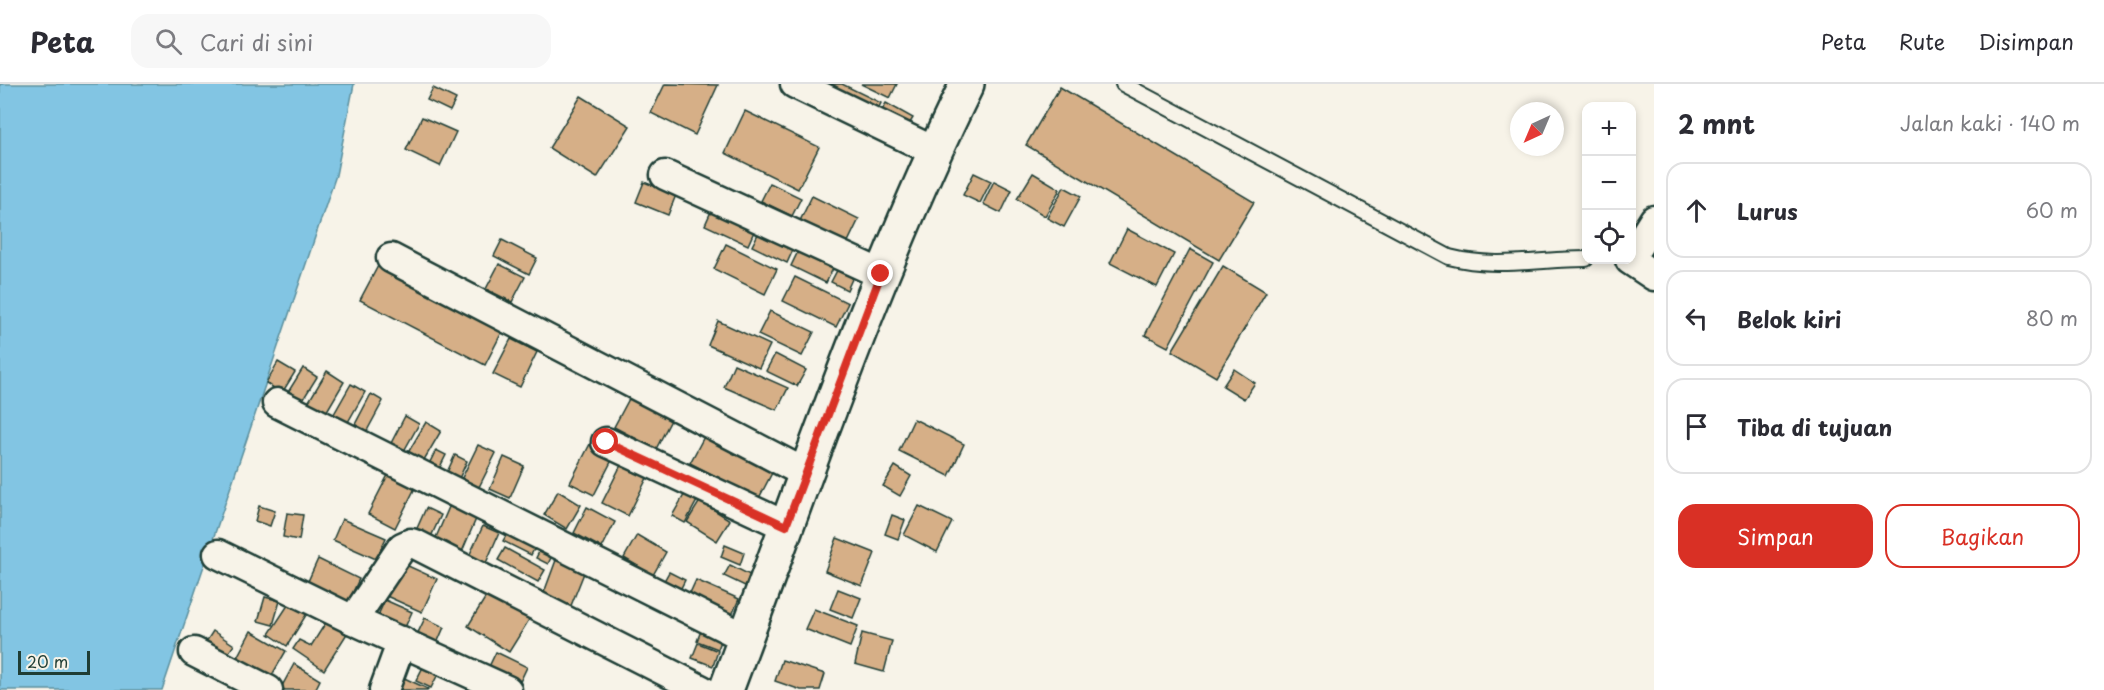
<!DOCTYPE html>
<html lang="id">
<meta charset="utf-8">
<style>
body{margin:0;font-family:"Playpen Sans",sans-serif;background:#f7f7f7;color:#2b2b33}
.controls{position:absolute;right:18px;top:18px;display:grid;overflow:hidden;border-radius:12px;box-shadow:0 3px 9px #0003}
.controls button{width:54px;height:54px;display:grid;place-items:center;padding:0;border:0;border-bottom:2px solid #e1e1e2;background:#fff;color:#2b2b33;font:30px sans-serif}
.compass{position:absolute;left:1510px;top:18px;width:54px;height:54px;border-radius:50%;background:#fff;box-shadow:0 3px 9px #0003;rotate:224deg}
.scale{position:absolute;left:18px;bottom:15px;width:72px;box-sizing:border-box;padding-left:6px;border:3px solid #1f3d34;border-top:0;font-size:16px;line-height:21px;white-space:nowrap;color:#1f3d34;-webkit-text-stroke:4px #f7f3e8;paint-order:stroke}
.stop{position:absolute;width:18px;height:18px;margin:-14px;border:4px solid #d93025;border-radius:50%;background:#fff}
.stop.end{background:#d93025;border-color:#fff;box-shadow:0 2px 6px #0008}
.list{margin:0;padding:0;list-style:none}
h2{display:flex;justify-content:space-between;align-items:center;height:78px;margin:0;padding:0 24px;font-size:26px}
h2 small{font-size:20px;font-weight:400;color:#7c7c81}
.list li{display:grid;grid-template-columns:39px 1fr auto;gap:18px;align-items:center;box-sizing:border-box;height:96px;margin:0 12px 12px;padding:0 12px;border:2px solid #e1e1e2;border-radius:18px}
.list b{display:block;font-size:22px;white-space:nowrap}
.list em{font-size:20px;font-style:normal;color:#7c7c81}
.actions{display:flex;gap:12px;padding:18px 24px}
.actions a{flex:1;padding:14px 0;border:2px solid #d93025;border-radius:18px;text-align:center;font-size:21px;color:#d93025}
.actions .main{background:#d93025;color:#fff}
.icon{flex:none;width:33px;height:33px;fill:none;stroke:currentColor;stroke-width:2;stroke-linecap:round;stroke-linejoin:round}
.map{position:relative;flex:none;width:1654px;height:606px;overflow:hidden}
header{display:flex;align-items:center;gap:36px;box-sizing:border-box;height:84px;padding:0 30px;background:#fff;border-bottom:2px solid #e1e1e2}
header strong{font-size:28px}
nav{display:flex;gap:33px;margin-inline-start:auto;font-size:21px}
.search{width:420px;height:54px;background:#f7f7f7;display:flex;align-items:center;gap:15px;box-sizing:border-box;padding:0 21px;border-radius:18px;color:#7c7c81;font-size:22px}
main{display:flex}
aside{flex:1;background:#fff}
.map>svg:first-child{display:block}
.water{fill:#82c5e3;stroke:#5a8f9d;stroke-width:1.5}
.building{fill:#d6af87;stroke:#1f3d34;stroke-width:1.5}
.lines{fill:none;stroke-linecap:round;stroke-linejoin:round}
.service-casing{stroke:#1f3d34;stroke-width:18}
.minor-casing{stroke:#1f3d34;stroke-width:33}
.secondary-casing{stroke:#1f3d34;stroke-width:38}
.service{stroke:#f7f3e8;stroke-width:14}
.minor{stroke:#f7f3e8;stroke-width:28}
.secondary{stroke:#f7f3e8;stroke-width:33}
.route{stroke:#d93025;stroke-width:8}
</style>
<header>
<strong>Peta</strong>
<div class="search"><svg class="icon" aria-label="search" viewBox="0 0 24 24"><circle cx="10" cy="10" r="6"/><path d="M15 15l6 6"/></svg>Cari di sini</div>
<nav><a>Peta</a><a>Rute</a><a>Disimpan</a></nav>
</header>
<main>
<div class="map">
<svg width="1654" height="606" viewBox="0 0 1654 606">
<rect width="100%" height="100%" fill="#f7f3e8"/>
<filter id="ink" filterUnits="userSpaceOnUse"><feTurbulence type="fractalNoise" baseFrequency=".0167" numOctaves="2"/><feDisplacementMap in="SourceGraphic" scale="12" xChannelSelector="R" yChannelSelector="G"/><feConvolveMatrix kernelMatrix="1 2 1 2 8 2 1 2 1" color-interpolation-filters="sRGB"/></filter>
<g filter="url(#ink)">
<polygon class="water" points="0,0 354,0 336,91 162,606 0,606"/>
<g class="building">
<polygon points="665,0 718,1 695,51 651,29"/>
<polygon points="804,0 842,0 881,19 874,33"/>
<polygon points="861,0 897,0 890,14"/>
<polygon points="1060,3 1254,118 1219,176 1026,61"/>
<polygon points="433,4 456,15 450,27 427,16"/>
<polygon points="581,12 630,42 597,94 549,64"/>
<polygon points="886,19 913,34 905,47 879,31"/>
<polygon points="745,27 819,63 798,105 725,69"/>
<polygon points="422,33 456,48 440,82 406,66"/>
<polygon points="974,89 991,97 980,119 963,111"/>
<polygon points="1033,89 1060,105 1045,132 1017,115"/>
<polygon points="994,97 1012,106 1001,129 983,120"/>
<polygon points="644,98 676,111 668,131 636,118"/>
<polygon points="770,99 801,114 792,132 761,117"/>
<polygon points="1064,103 1081,112 1064,143 1047,134"/>
<polygon points="812,112 859,135 845,164 798,141"/>
<polygon points="713,123 756,143 748,161 705,141"/>
<polygon points="763,140 797,157 787,179 752,162"/>
<polygon points="1127,145 1174,170 1157,203 1110,179"/>
<polygon points="502,156 537,174 529,190 494,172"/>
<polygon points="802,159 837,176 826,199 791,182"/>
<polygon points="726,160 777,185 765,210 714,185"/>
<polygon points="1190,165 1213,178 1168,263 1145,251"/>
<polygon points="842,177 857,184 847,206 831,198"/>
<polygon points="379,180 504,244 485,281 360,216"/>
<polygon points="499,180 525,193 512,218 486,205"/>
<polygon points="1223,182 1266,208 1216,293 1172,267"/>
<polygon points="795,193 848,219 836,243 783,217"/>
<polygon points="770,227 814,248 802,272 758,251"/>
<polygon points="718,237 770,261 759,284 708,261"/>
<polygon points="511,255 537,268 520,303 493,290"/>
<polygon points="775,270 806,286 797,302 766,287"/>
<polygon points="278,278 295,288 282,309 266,299"/>
<polygon points="734,280 788,304 777,326 724,303"/>
<polygon points="303,284 317,293 299,322 285,313"/>
<polygon points="1234,285 1255,299 1244,315 1223,302"/>
<polygon points="327,287 344,298 324,332 306,322"/>
<polygon points="351,300 365,308 344,345 330,337"/>
<polygon points="371,310 383,317 363,354 351,348"/>
<polygon points="630,313 672,334 656,365 614,343"/>
<polygon points="405,332 419,340 400,374 387,367"/>
<polygon points="914,335 964,360 949,392 899,367"/>
<polygon points="426,338 441,347 421,381 406,372"/>
<polygon points="706,349 774,385 759,414 690,379"/>
<polygon points="590,360 614,372 594,411 570,399"/>
<polygon points="478,361 496,369 477,407 460,398"/>
<polygon points="436,366 446,371 436,391 426,386"/>
<polygon points="455,371 467,377 456,401 444,395"/>
<polygon points="504,373 524,382 510,414 490,405"/>
<polygon points="623,377 649,390 628,432 602,419"/>
<polygon points="895,382 911,392 900,412 883,402"/>
<polygon points="389,389 416,402 395,444 368,430"/>
<polygon points="687,406 699,413 685,439 672,432"/>
<polygon points="558,407 581,421 567,445 544,431"/>
<polygon points="452,416 479,428 461,470 434,458"/>
<polygon points="700,417 730,436 717,457 687,438"/>
<polygon points="259,422 275,427 270,442 255,437"/>
<polygon points="919,422 952,438 937,468 904,451"/>
<polygon points="587,423 615,438 602,464 574,449"/>
<polygon points="426,424 441,431 429,457 414,451"/>
<polygon points="287,429 303,431 299,456 283,453"/>
<polygon points="892,431 905,436 898,455 885,450"/>
<polygon points="342,435 386,454 376,475 333,456"/>
<polygon points="512,441 539,455 531,471 503,457"/>
<polygon points="483,442 499,449 486,479 469,472"/>
<polygon points="637,451 666,468 653,491 624,474"/>
<polygon points="837,454 875,469 862,502 825,487"/>
<polygon points="544,458 556,463 548,480 536,474"/>
<polygon points="725,461 744,469 740,481 721,473"/>
<polygon points="505,464 545,486 538,498 498,476"/>
<polygon points="559,468 588,479 570,524 542,514"/>
<polygon points="318,475 359,495 346,523 305,504"/>
<polygon points="397,477 437,495 422,528 382,510"/>
<polygon points="730,481 750,491 745,502 724,492"/>
<polygon points="669,488 685,496 680,506 664,497"/>
<polygon points="696,496 739,515 728,540 685,520"/>
<polygon points="838,505 861,514 853,534 830,525"/>
<polygon points="490,506 532,531 509,568 468,542"/>
<polygon points="294,512 311,523 287,562 269,550"/>
<polygon points="265,513 280,517 273,541 258,537"/>
<polygon points="385,516 412,528 401,552 374,540"/>
<polygon points="814,525 858,542 850,563 805,545"/>
<polygon points="425,534 444,543 435,564 415,555"/>
<polygon points="328,535 348,548 324,586 293,565 299,556 311,562"/>
<polygon points="704,539 725,547 718,565 697,557"/>
<polygon points="213,547 234,561 226,572 206,558"/>
<polygon points="251,547 286,567 268,598 234,579"/>
<polygon points="862,549 892,557 884,588 855,580"/>
<polygon points="698,559 718,567 713,582 692,574"/>
<polygon points="496,568 527,583 517,604 486,589"/>
<polygon points="427,575 442,582 431,604 416,597"/>
<polygon points="782,576 825,590 820,606 801,606 775,597"/>
<polygon points="294,580 320,596 315,606 285,606 281,604"/>
<polygon points="400,592 428,605 427,606 393,606"/>
</g>
<g class="lines">
<g class="service-casing">
<path id="service" d="M1123,0l326,173c46,12 92,2 137,2"/>
</g>
<g class="minor-casing">
<g id="minor">
<polyline points="795,0 934,67"/>
<polyline points="665,91 881,190"/>
<polyline points="1632,171 1654,136"/>
<polyline points="391,174 805,389"/>
<polyline points="1630,176 1654,192"/>
<polyline points="277,319 746,554"/>
<polyline points="606,358 786,442"/>
<polyline points="218,470 353,536"/>
<polyline points="194,568 268,606"/>
<polyline points="384,606 402,557"/>
<polyline points="507,606 353,536 402,463 411,459 417,461 702,606"/>
</g>
</g>
<g class="secondary-casing">
<path id="secondary" d="M726,606c77,-204 145,-410 241,-606"/>
</g>
<use href="#service" class="service"/>
<use href="#minor" class="minor"/>
<use href="#secondary" class="secondary"/>
</g>
</g>
<g class="lines" filter="url(#ink)">
<polyline class="route" points="606,358 786,442 881,190"/>
</g>
</svg>
<div class="controls">
<button>+</button>
<button>−</button>
<button><svg class="icon" aria-label="locate" viewBox="0 0 24 24"><circle cx="12" cy="12" r="6"/><path d="M12 2v4M12 18v4M2 12h4M18 12h4"/></svg></button>
</div>
<svg class="compass" viewBox="-18 -18 36 36"><path d="M0-13l5 13h-10z" fill="#e53935"/><path d="M0 13l5-13h-10z" fill="#7c7c81"/></svg>
<div class="scale">20 m</div>
<div class="stop" style="left:606px;top:358px"></div>
<div class="stop end" style="left:881px;top:190px"></div>
</div>
<aside>
<h2>2 mnt<small>Jalan kaki · 140 m</small></h2>
<ul class="list">
<li><svg class="icon" aria-label="ahead" viewBox="0 0 24 24"><path d="M12 20V5M6 11l6-6 6 6"/></svg><div><b>Lurus</b></div><em>60 m</em></li>
<li><svg class="icon" aria-label="left" viewBox="0 0 24 24"><path d="M17 20v-9H6M10 6l-5 5 5 5"/></svg><div><b>Belok kiri</b></div><em>80 m</em></li>
<li><svg class="icon" aria-label="arrive" viewBox="0 0 24 24"><path d="M6 21V4h12l-3 4 3 4H6"/></svg><div><b>Tiba di tujuan</b></div></li>
</ul>
<div class="actions"><a class="main">Simpan</a><a>Bagikan</a></div>
</aside>
</main>
